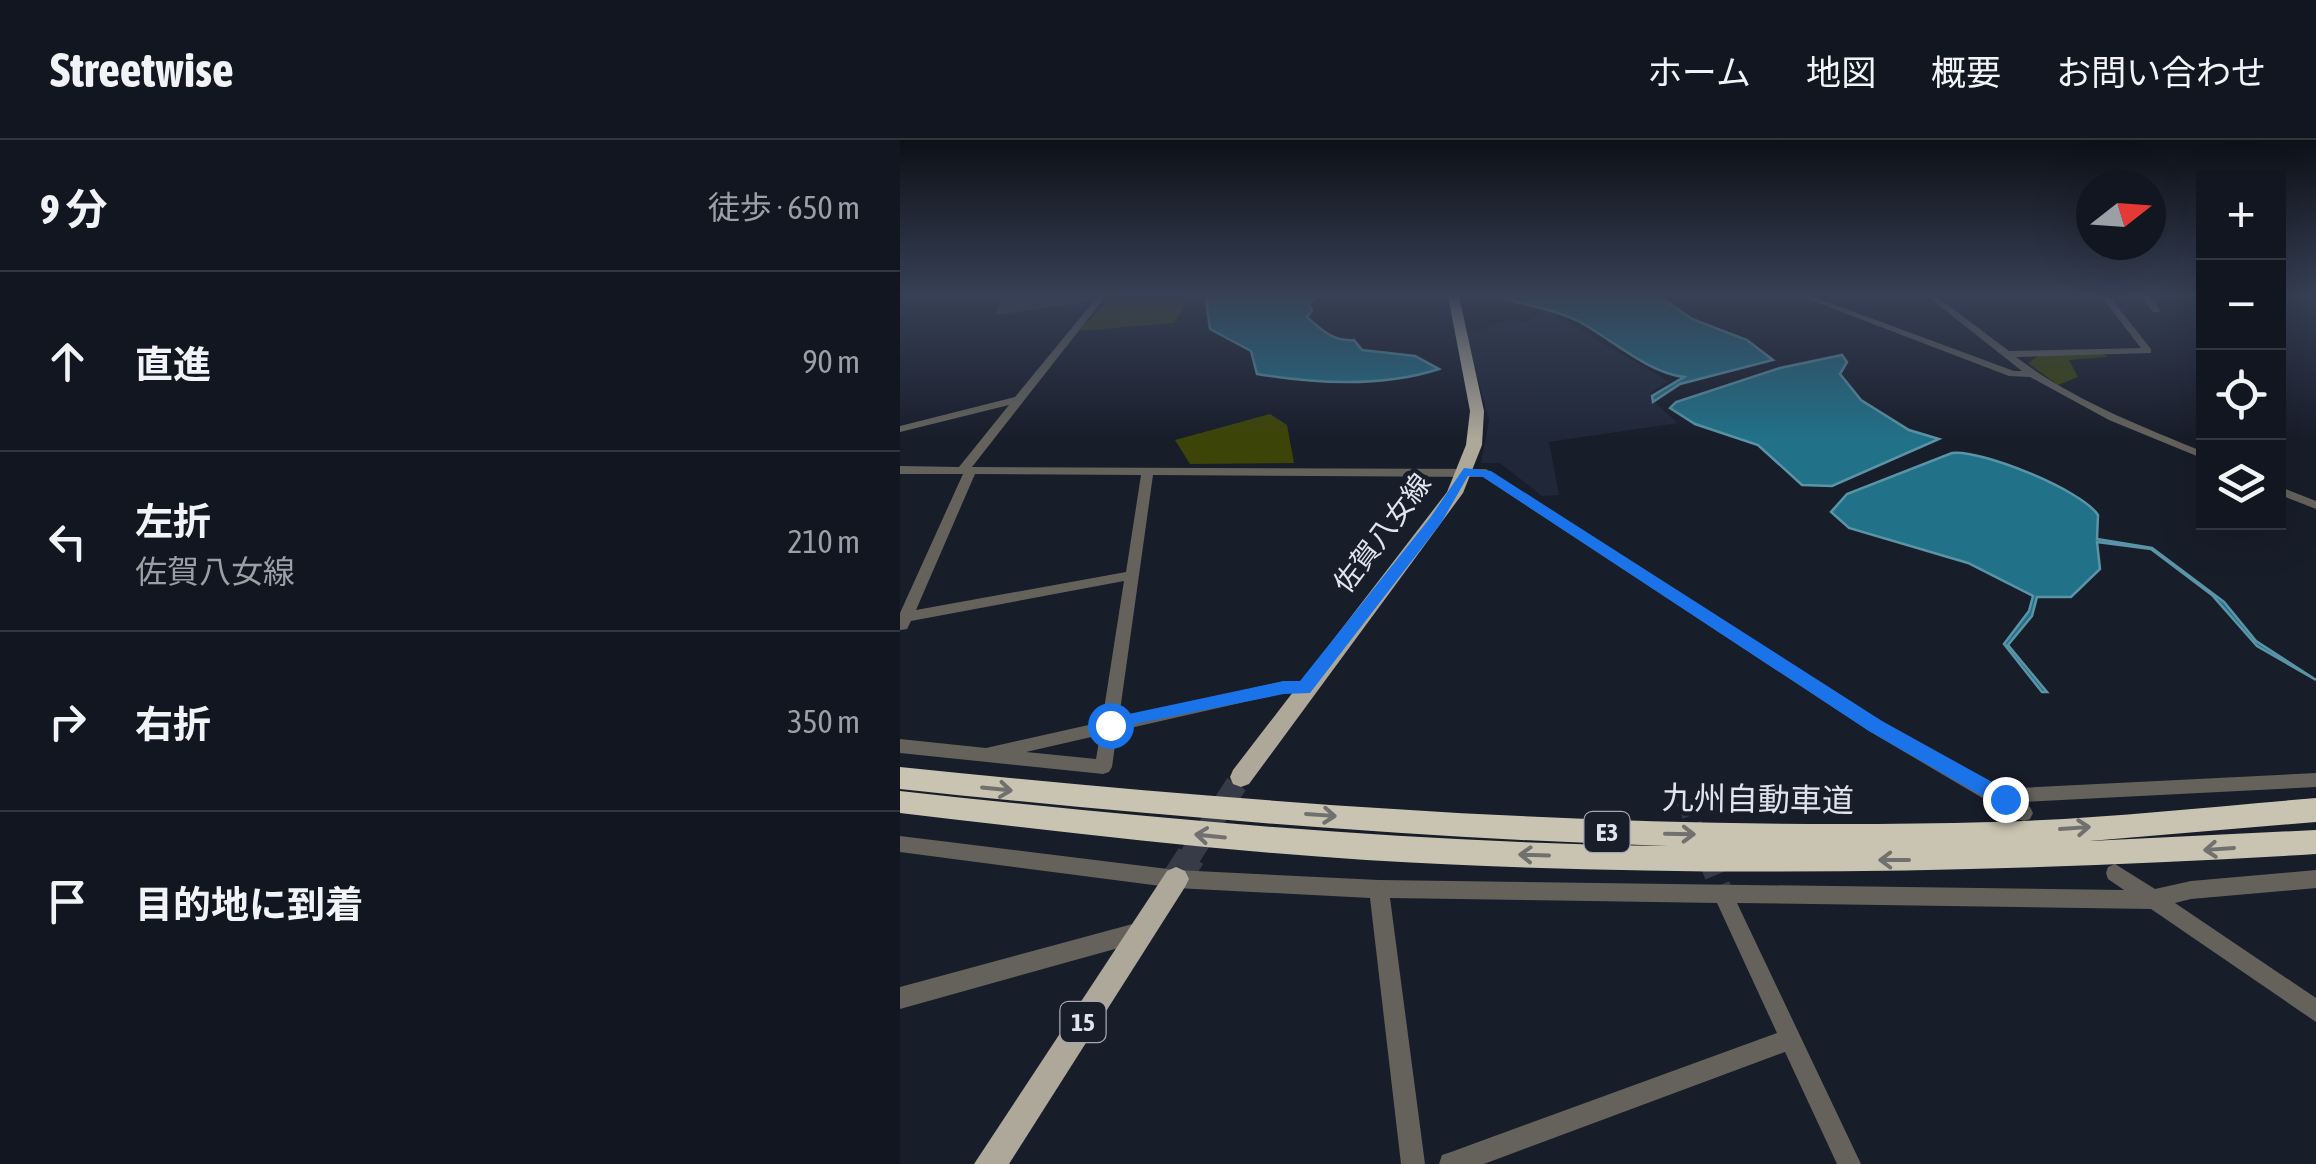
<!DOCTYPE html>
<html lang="ja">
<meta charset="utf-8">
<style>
body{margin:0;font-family:"Asap Condensed","Noto Sans JP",sans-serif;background:#1f232d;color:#f1f3f6}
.controls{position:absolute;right:30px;top:30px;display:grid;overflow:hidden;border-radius:0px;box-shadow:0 10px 40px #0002}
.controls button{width:90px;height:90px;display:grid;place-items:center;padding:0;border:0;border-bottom:2px solid #31353e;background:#121620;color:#f1f3f6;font:50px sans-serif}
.compass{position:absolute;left:1176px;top:30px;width:90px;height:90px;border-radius:50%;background:#121620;box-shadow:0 10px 40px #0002;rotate:73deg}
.stop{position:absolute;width:30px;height:30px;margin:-22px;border:8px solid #1a73e8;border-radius:50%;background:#fff}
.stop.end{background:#1a73e8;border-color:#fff;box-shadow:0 2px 10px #0008}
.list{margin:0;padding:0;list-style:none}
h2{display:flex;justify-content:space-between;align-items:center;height:130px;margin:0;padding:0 40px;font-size:42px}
h2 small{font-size:32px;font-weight:400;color:#9c9fa5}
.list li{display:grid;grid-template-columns:65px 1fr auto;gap:30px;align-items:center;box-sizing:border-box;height:180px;padding:0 40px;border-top:2px solid #31353e}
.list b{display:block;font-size:38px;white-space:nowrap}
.list p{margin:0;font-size:32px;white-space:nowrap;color:#9c9fa5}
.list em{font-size:32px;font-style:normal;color:#9c9fa5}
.icon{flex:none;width:55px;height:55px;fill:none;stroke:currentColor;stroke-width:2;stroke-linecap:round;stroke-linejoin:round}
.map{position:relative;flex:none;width:1416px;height:1024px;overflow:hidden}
header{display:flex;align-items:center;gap:60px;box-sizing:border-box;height:140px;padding:0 50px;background:#121620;border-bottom:2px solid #31353e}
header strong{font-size:48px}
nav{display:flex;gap:55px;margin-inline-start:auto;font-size:35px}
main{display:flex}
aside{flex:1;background:#121620}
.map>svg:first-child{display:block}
.built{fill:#202739}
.green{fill:#3d4407}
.water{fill:#217188;stroke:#5a94a6;stroke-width:2.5}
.building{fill:#3b404f}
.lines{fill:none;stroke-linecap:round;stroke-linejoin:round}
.minor-tunnel-far1{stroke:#363b47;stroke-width:16;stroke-dasharray:16 9;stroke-linecap:butt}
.minor-tunnel{stroke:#363b47;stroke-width:21;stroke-dasharray:21 11;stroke-linecap:butt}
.major-tunnel-far1{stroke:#363b47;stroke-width:22;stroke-dasharray:22 11;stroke-linecap:butt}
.major-tunnel{stroke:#363b47;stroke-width:29;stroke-dasharray:29 14;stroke-linecap:butt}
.minor{fill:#64625b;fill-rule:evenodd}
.major{fill:#ada899;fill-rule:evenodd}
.highway{fill:#c9c4b1;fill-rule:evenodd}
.oneway{stroke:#70706e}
.route{fill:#1a73e8}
.labels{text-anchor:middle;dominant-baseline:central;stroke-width:9;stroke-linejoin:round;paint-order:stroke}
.shield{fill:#181d2a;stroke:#a4a8b2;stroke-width:2.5}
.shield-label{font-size:25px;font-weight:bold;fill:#e0e4ed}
.street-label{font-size:28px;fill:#e0e4ed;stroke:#181d2a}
.near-street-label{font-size:32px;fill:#e0e4ed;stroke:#181d2a}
</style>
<header>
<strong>Streetwise</strong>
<nav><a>ホーム</a><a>地図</a><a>概要</a><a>お問い合わせ</a></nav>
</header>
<main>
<aside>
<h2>9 分<small>徒歩 · 650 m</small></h2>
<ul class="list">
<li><svg class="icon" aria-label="ahead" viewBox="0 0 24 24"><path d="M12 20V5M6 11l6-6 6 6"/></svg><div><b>直進</b></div><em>90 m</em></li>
<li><svg class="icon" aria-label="left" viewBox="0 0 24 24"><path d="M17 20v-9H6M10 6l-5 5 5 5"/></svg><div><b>左折</b><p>佐賀八女線</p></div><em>210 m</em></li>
<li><svg class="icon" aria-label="right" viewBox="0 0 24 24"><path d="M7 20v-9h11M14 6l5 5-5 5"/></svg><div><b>右折</b></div><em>350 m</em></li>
<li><svg class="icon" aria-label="arrive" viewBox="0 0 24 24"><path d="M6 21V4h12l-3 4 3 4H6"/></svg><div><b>目的地に到着</b></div></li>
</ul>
</aside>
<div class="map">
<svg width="1416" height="1024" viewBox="0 0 1416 1024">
<rect width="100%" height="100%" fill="#181d2a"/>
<polygon class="built" points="648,171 768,241 750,253 751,259 778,283 649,302 659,355 642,356 600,323 581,323 589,280 566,194 611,179 623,183"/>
<g class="green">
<polygon points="292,156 274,183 178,191 207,161"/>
<polygon points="1204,214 1208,217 1169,220 1178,237 1158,245 1128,223 1140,215"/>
<polygon points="370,274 387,285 394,323 290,324 275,300"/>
</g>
<g class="water">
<path d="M311,156h107l-10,8 4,6 -5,7c13,11 25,25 47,23l8,10 53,6 24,13c-55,18 -122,15 -182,5l-6,-23 -41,-22 -4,-29z"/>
<path d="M598,156h161l33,23 55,21 26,20 -93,24 -27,18 -1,-6 32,-19c-36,-4 -74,-39 -106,-56 -25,-13 -55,-15 -80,-25z"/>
<polygon points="942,215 947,222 940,234 961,260 1009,290 1039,299 932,346 902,345 858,305 795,284 770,268 776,262 880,228"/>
<path d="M1052,313c28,-4 130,37 146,62l-1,24 55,9 72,54 32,39 60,39 -59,-34 -45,-51 -61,-46 -54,-7 3,27 -29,28h-34l-5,19 -24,29 39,47h-5l-38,-48 25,-33 4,-15 -65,-33 -119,-35 -18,-16 16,-18z"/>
</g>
<polygon class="building" points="102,156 187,156 188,162 95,175"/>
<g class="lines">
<polyline class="minor-tunnel-far1" points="784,661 808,718"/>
<polyline class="minor-tunnel" points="807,716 824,756"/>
<polyline class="major-tunnel-far1" points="289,718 341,637"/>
<polyline class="major-tunnel" points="276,739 291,716"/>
<g class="minor">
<path d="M198,156h8l-134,171 514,2 395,252 118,68 317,-16v14l-294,15 8,5 3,6 -3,6 -6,2 -6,-2 -149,-88 -386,-254 -330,-2 -34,243 165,-37 27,3 2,4 -2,4 -27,1 -167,38 -5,36 -3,5 -6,2 -203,-21v-14l86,9 116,-26 22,-141 -213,40 -4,8 -7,1v-17l63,-139h-63v-8l59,1 50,-62 -109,27v-6l115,-29zM75,334l166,1 -15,97 -210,38zM200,595l-4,24 -70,-7z"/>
<path d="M900,156h11l203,75h8l-95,-75h9l73,55 132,-3 -40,-52h8l42,53v4l-135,4c57,43 122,68 188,95v7l-95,-39 -79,-43 -21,-1z"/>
<polygon points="1241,156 1249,156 1260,170 1259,172 1253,172"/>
<polygon points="1378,346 1416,361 1416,369 1378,354"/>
<polygon points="0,696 276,730 479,740 1224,750 1208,739 1206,733 1208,727 1215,724 1255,749 1291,741 1416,730 1416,748 1291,759 1275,763 1416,858 1416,882 1251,769 837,763 961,1024 937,1024 885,912 584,1024 539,1024 542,1015 551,1012 877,893 817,763 490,758 525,1024 501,1024 470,758 276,748 0,712"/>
<polygon points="240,782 247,785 250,792 247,799 240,802 0,869 0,847"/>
</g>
<g class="major">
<polygon points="548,156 559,156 584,271 582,305 563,353 349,644 341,647 333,644 330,637 333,630 547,352 566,305 570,271"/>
<polygon points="276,727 285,731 289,739 285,747 109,1024 74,1024 267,731"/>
</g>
<path class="highway" d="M0,627c363,37 727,65 1092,55 108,-3 216,-15 324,-24v24l-226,19 226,-11v24c-317,19 -634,25 -950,6 -156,-10 -311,-29 -466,-47v-22c256,28 511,52 769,55 -257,-8 -513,-30 -769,-57z"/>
</g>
<defs><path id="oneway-shaft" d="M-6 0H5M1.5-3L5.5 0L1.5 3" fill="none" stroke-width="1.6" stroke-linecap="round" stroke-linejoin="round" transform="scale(2.5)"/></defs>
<g class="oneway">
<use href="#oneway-shaft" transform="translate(97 649) rotate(6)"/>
<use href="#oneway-shaft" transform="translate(421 675) rotate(4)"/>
<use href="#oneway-shaft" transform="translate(1175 688) rotate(-4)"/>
<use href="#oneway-shaft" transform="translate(780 694) rotate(1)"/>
<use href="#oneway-shaft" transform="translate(310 696) rotate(-174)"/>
<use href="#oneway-shaft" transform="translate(1319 709) rotate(176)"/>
<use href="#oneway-shaft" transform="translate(634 715) rotate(-178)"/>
<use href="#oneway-shaft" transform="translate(994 720) rotate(180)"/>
</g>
<linearGradient id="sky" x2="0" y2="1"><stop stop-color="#0d1017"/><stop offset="0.52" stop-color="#374055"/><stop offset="1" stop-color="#374055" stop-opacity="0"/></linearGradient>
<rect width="1416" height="299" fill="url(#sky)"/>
<polygon class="route" points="564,328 591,331 982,581 1112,653 1112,665 1098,665 969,591 583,337 568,336 541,383 410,553 384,554 204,590 204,580 210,578 384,541 400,541 530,378"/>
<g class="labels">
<g class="shield">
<rect x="684.5" y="672" width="45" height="40" rx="8"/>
<rect x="160.5" y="862" width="45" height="40" rx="8"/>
</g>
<g class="shield-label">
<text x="707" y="692">E3</text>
<text x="183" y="882">15</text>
</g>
<g class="street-label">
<text transform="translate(482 393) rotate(-53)">佐賀八女線</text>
</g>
<g class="near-street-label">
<text transform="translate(858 659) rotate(1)">九州自動車道</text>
</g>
</g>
</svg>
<div class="controls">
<button>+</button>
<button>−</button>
<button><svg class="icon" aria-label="locate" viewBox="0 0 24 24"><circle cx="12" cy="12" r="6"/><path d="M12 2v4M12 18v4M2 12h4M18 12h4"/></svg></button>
<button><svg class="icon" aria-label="layers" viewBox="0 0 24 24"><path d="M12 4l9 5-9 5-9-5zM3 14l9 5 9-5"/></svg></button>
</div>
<svg class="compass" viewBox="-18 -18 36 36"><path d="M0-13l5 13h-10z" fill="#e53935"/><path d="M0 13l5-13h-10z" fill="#9c9fa5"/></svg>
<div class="stop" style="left:210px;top:585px"></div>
<div class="stop end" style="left:1105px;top:659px"></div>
</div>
</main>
